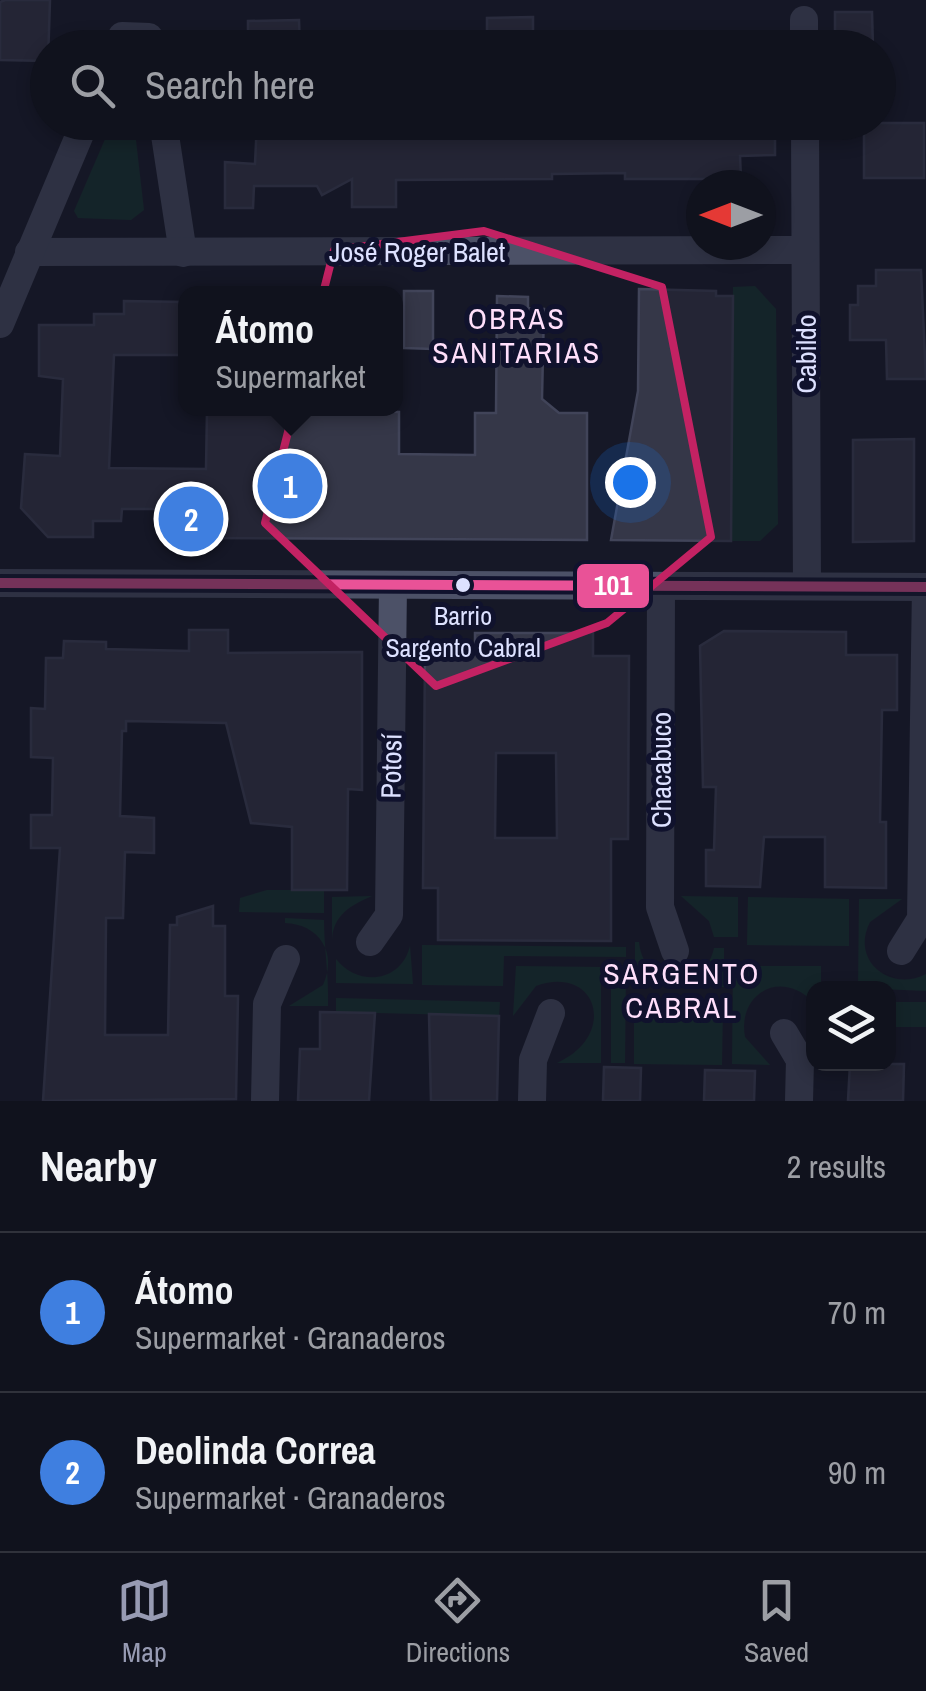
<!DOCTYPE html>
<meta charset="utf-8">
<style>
body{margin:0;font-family:"Archivo Narrow",sans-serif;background:#191b26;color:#f1f3f6}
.controls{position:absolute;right:30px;bottom:30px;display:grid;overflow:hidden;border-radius:20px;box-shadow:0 5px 15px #0003}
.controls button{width:90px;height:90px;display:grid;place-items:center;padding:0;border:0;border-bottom:2px solid #30323b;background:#10121d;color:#f1f3f6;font:50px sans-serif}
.compass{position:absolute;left:686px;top:170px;width:90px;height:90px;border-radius:50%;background:#10121d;box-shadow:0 5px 15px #0003;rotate:270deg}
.you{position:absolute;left:630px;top:482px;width:35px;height:35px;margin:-25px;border:8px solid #fff;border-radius:50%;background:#1a73e8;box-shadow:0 0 0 15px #1a73e833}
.badge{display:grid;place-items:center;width:65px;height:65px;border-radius:50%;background:#979bb3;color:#fff;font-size:32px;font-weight:700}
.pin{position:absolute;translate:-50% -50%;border:5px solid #fff;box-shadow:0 2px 10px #0006}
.popup{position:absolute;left:178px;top:286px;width:225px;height:130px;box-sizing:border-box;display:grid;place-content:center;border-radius:20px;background:#10121d;filter:drop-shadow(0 2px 8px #0005);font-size:32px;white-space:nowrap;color:#9c9ea4}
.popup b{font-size:38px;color:#f1f3f6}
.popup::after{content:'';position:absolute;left:50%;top:100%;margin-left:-20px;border:20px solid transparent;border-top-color:#10121d}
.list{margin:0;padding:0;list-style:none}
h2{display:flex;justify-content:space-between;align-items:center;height:130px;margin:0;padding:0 40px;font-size:42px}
h2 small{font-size:32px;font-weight:400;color:#9c9ea4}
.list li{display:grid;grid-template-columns:65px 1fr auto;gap:30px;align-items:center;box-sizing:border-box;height:160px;padding:0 40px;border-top:2px solid #30323b}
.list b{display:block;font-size:38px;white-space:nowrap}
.list p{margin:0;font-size:32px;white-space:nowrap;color:#9c9ea4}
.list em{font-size:32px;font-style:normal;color:#9c9ea4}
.icon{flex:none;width:55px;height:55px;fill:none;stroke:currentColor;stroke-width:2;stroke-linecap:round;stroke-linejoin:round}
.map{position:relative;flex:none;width:926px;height:1101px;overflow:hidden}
.search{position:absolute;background:#10121d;box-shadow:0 5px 15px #0003;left:30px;right:30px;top:30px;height:110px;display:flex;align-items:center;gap:25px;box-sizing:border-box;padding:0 35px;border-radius:55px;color:#9c9ea4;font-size:38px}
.sheet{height:450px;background:#10121d}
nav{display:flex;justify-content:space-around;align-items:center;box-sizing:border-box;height:140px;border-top:2px solid #30323b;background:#10121d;font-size:28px;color:#9c9ea4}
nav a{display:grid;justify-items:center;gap:5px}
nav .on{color:#979bb3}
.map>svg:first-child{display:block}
.green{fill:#13342d}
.building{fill:#353748;stroke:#414459;stroke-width:2.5;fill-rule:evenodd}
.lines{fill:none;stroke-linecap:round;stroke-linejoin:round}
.minor{stroke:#4c5167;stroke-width:28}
.bus-1-casing{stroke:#10122d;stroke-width:18}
.bus-1{stroke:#e95297;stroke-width:10}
.marked{fill:none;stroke:#c32263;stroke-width:8;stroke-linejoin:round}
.bus-dot{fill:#dde1ff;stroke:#10122d;stroke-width:4}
.labels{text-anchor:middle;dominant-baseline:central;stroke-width:10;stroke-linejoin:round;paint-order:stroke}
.bus-label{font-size:26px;fill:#dde1ff;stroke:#10122d}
.street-label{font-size:28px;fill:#dde1ff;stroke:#10122d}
.neighbourhood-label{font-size:30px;letter-spacing:2.5px;fill:#ffdffb;stroke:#10122d}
.line-badge{stroke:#10122d;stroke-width:4}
.badge-label{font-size:28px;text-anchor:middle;font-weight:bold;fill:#fff}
</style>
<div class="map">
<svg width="926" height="1101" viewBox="0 0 926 1101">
<rect width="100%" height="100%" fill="#161827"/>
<g class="green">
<polygon points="112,123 134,123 144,210 131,220 78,218 74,211"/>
<polygon points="755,286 776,309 778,524 760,541 731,541 733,287"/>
<polygon points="267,890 324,890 324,913 239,912 240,898"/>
<path d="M372,896c-21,9 -39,19 -40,44v-43z"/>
<polygon points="681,896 738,897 738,937 714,937 709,921"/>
<polygon points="748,897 849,899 849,946 747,945"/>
<path d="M859,899h43l-32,23c-20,38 20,71 56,52v17l-68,-3z"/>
<path d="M285,918l39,2c0,28 5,56 4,86h-39l34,-21c15,-32 -4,-61 -38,-62z"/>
<path d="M635,942h4c4,47 65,53 75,6h10v39l-89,-1z"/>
<polygon points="422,945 626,947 626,957 504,956 503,986 422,985"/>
<path d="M410,946l3,38 -77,-1v-24c22,28 65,24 74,-13z"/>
<path d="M516,966l85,1v96h-44c62,-28 40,-99 -21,-77l-23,30z"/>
<polygon points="611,966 626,966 625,1063 611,1063"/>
<path d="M733,966h88v22h-7l-1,14c-32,-33 -76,-9 -68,35l25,28 -38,-1z"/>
<polygon points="336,998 500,1002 499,1016 336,1012"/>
<rect x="889" y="1002" width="37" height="25"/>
<polygon points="634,1003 723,1004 722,1065 634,1064"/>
</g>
<g class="building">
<polygon points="5,0 50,0 48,61 0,60 0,2"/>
<polygon points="835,12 872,12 873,48 835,48"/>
<polygon points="533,17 533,48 487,48 487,18"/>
<polygon points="299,20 300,48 248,48 248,21"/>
<polygon points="257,122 720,122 720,127 775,127 775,155 740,156 741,179 625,179 625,173 552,174 552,179 396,180 396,207 352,207 352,179 322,195 317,186 254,186 253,208 225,208 225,162 255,164"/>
<rect x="864" y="123" width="60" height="55"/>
<polygon points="876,270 921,270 926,379 887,379 886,340 850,340 850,305 858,305 858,286 876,286"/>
<polygon points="639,289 716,291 716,296 733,296 731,541 611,540 638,391"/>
<polygon points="404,291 433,291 433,349 404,348"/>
<polygon points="497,296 528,297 528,308 544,309 542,399 559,413 587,413 587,540 206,538 206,523 175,523 176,509 122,509 121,521 93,521 93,537 48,537 21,508 25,454 60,456 63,379 39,376 39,325 94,325 94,314 124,314 124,301 185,302 185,355 114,355 109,468 206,469 207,411 257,408 399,412 399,454 475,455 475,413 496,413"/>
<polygon points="914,439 914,541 853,542 853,440"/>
<polygon points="189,630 228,630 228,653 362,652 362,790 348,789 347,890 292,890 292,827 251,823 226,723 126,721 126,731 122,731 120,816 154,818 154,853 125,852 123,918 106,918 105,1035 168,1035 170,925 177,925 177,917 213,906 213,926 225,926 225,996 238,996 236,1099 43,1101 60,848 31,848 31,815 52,815 53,758 31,757 31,708 45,709 46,658 63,658 64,641 106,642 106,649 189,651"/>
<polygon points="724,631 846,632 846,655 897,655 897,710 882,710 880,822 886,822 886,888 825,887 825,837 764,837 760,887 706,886 706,850 714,850 716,787 703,787 700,646"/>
<path d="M475,633h118v23h36l-1,183h-17v102l-173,-1v-52h-15l2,-234h37v-10h13zM496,753h60l1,85h-62z"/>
<polygon points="320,1012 375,1013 369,1101 298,1101 300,1049 320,1049"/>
<polygon points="429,1014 499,1016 497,1101 431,1101"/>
<polygon points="850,1064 904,1064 903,1101 848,1101"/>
<polygon points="604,1067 641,1068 640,1101 603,1101"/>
<polygon points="705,1070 755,1071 754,1101 704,1101"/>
</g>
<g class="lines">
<g class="minor">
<polyline points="804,20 804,48"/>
<polyline points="117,48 122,36 149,37 151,48"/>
<polyline points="163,122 183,253"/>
<polyline points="805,122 807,586"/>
<polyline points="29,252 805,250"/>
<polyline points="0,324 85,122"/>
<polyline points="0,583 926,587"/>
<polyline points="661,586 660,907 675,951"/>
<polyline points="370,942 389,915 393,585"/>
<polyline points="901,951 921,919 926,587"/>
<polyline points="784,1033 800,1060 799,1101"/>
<polyline points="265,1101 267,1004 286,959"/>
<polyline points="532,1101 533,1060 551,1013"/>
</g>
<g class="bus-1-casing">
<polyline id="bus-1" points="0,583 926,587"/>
</g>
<use href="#bus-1" class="bus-1"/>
</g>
<path d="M0 0H926V1101H0ZM484,231l178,56 49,250 -104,86 -171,63 -171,-163 69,-273z" fill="#161827" fill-opacity=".55" fill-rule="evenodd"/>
<path class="marked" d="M484,231l178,56 49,250 -104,86 -171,63 -171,-163 69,-273z"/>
<circle class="bus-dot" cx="463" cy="585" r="9"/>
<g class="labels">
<g class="bus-label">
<text x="463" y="615">Barrio<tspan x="463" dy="32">Sargento Cabral</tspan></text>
</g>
<g class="street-label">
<text x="417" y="252">José Roger Balet</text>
<text transform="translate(806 354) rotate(-90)">Cabildo</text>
<text transform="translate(391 766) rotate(-89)">Potosí</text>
<text transform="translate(661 770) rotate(-90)">Chacabuco</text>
</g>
<g class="neighbourhood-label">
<text x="517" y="318">OBRAS<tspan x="517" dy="34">SANITARIAS</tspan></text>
<text x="682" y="973">SARGENTO<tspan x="682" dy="34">CABRAL</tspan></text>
</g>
</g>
<rect class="line-badge" x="575" y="562" width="76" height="48" rx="10" fill="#e95297"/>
<g class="badge-label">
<text x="613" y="595">101</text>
</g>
</svg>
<div class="controls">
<button><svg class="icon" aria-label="layers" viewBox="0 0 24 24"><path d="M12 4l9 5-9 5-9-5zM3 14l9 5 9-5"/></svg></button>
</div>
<svg class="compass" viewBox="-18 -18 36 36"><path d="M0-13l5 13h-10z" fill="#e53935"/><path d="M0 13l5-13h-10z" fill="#9c9ea4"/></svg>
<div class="you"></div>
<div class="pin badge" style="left:290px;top:486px;background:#3f7fe0">1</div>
<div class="popup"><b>Átomo</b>Supermarket</div>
<div class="pin badge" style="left:191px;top:519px;background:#3f7fe0">2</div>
<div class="search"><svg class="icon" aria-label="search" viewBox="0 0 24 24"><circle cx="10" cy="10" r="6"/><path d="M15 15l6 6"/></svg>Search here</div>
</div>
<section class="sheet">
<h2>Nearby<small>2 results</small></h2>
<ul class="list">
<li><span class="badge" style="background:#3f7fe0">1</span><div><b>Átomo</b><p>Supermarket · Granaderos</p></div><em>70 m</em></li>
<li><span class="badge" style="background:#3f7fe0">2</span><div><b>Deolinda Correa</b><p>Supermarket · Granaderos</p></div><em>90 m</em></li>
</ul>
</section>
<nav>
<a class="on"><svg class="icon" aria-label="map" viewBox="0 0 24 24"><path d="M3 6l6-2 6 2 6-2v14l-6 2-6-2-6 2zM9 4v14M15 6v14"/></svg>Map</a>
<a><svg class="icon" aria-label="directions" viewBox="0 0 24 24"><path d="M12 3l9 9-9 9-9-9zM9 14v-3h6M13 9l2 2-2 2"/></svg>Directions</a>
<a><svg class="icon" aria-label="saved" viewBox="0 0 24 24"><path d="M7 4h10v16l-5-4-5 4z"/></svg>Saved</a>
</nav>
